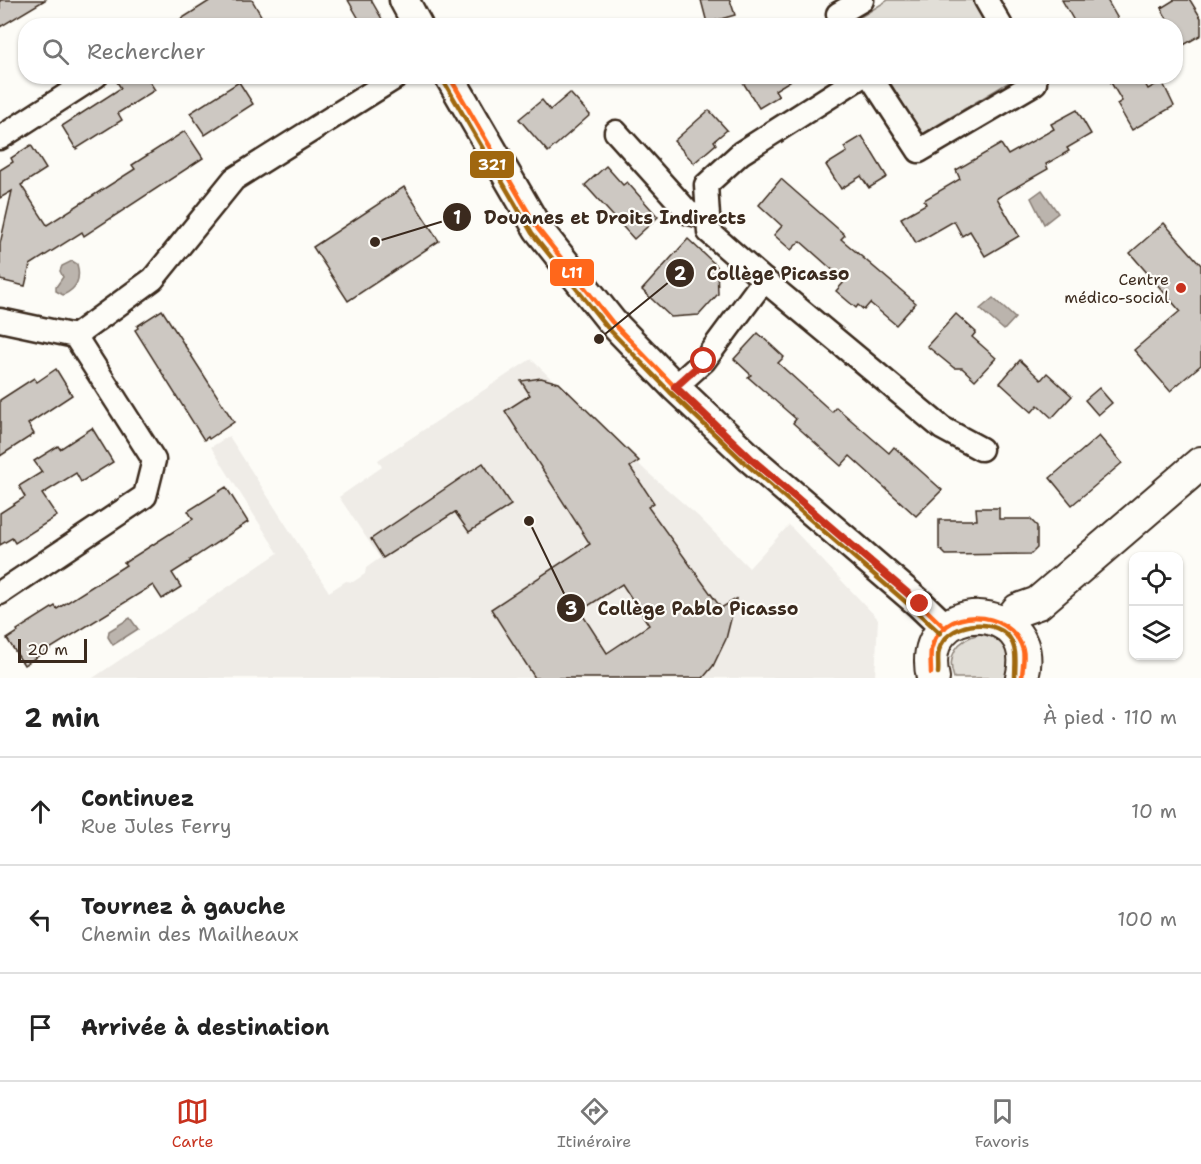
<!DOCTYPE html>
<html lang="fr">
<meta charset="utf-8">
<style>
body{margin:0;font-family:"Shantell Sans",sans-serif;background:#f6f6f6;color:#222}
.controls{position:absolute;right:18px;bottom:18px;display:grid;overflow:hidden;border-radius:12px;box-shadow:0 2px 4px #0004}
.controls button{width:54px;height:54px;display:grid;place-items:center;padding:0;border:0;border-bottom:2px solid #e0e0e0;background:#fff;color:#222;font:30px sans-serif}
.scale{position:absolute;left:18px;bottom:15px;width:69px;box-sizing:border-box;padding-left:6px;border:3px solid #3b2a1e;border-top:0;font-size:16px;line-height:21px;white-space:nowrap;color:#3b2a1e;-webkit-text-stroke:4px #fdfcf7;paint-order:stroke}
.stop{position:absolute;width:18px;height:18px;margin:-14px;border:4px solid #c8321e;border-radius:50%;background:#fff}
.stop.end{background:#c8321e;border-color:#fff;box-shadow:0 2px 6px #0008}
.list{margin:0;padding:0;list-style:none}
h2{display:flex;justify-content:space-between;align-items:center;height:78px;margin:0;padding:0 24px;font-size:26px}
h2 small{font-size:20px;font-weight:400;color:#767676}
.list li{display:grid;grid-template-columns:39px 1fr auto;gap:18px;align-items:center;box-sizing:border-box;height:108px;padding:0 24px;border-top:2px solid #e0e0e0}
.list b{display:block;font-size:22px;white-space:nowrap}
.list p{margin:0;font-size:20px;white-space:nowrap;color:#767676}
.list em{font-size:20px;font-style:normal;color:#767676}
.icon{flex:none;width:33px;height:33px;fill:none;stroke:currentColor;stroke-width:2;stroke-linecap:round;stroke-linejoin:round}
.map{position:relative;flex:none;width:1201px;height:678px;overflow:hidden}
.search{position:absolute;background:#fff;box-shadow:0 2px 4px #0004;left:18px;right:18px;top:18px;height:66px;display:flex;align-items:center;gap:15px;box-sizing:border-box;padding:0 21px;border-radius:24px;color:#767676;font-size:22px}
.sheet{height:402px;background:#fff}
nav{display:flex;justify-content:space-around;align-items:center;box-sizing:border-box;height:84px;border-top:2px solid #e0e0e0;background:#fff;font-size:16px;color:#767676}
nav a{display:grid;justify-items:center;gap:3px}
nav .on{color:#c8321e}
.map>svg:first-child{display:block}
.built{fill:#efece7}
.green{fill:#e1ded7;stroke:#8e847a;stroke-width:1.5}
.water{fill:#bbb4ad;stroke:#887d74;stroke-width:1.5}
.building{fill:#cdc8c2;stroke:#3b2a1e;stroke-width:1.5;fill-rule:evenodd}
.lines{fill:none;stroke-linecap:round;stroke-linejoin:round}
.minor-casing{stroke:#3b2a1e;stroke-width:27}
.tertiary-casing{stroke:#3b2a1e;stroke-width:33}
.secondary-casing{stroke:#3b2a1e;stroke-width:36}
.minor{stroke:#fdfcf7;stroke-width:22}
.tertiary{stroke:#fdfcf7;stroke-width:28}
.secondary{stroke:#fdfcf7;stroke-width:32}
.bus-1-casing{stroke:#fdfcf7;stroke-width:9}
.bus-2-casing{stroke:#fdfcf7;stroke-width:9}
.bus-1{stroke:#ff671b;stroke-width:4.5}
.bus-2{stroke:#a0670f;stroke-width:4.5}
.route{stroke:#c8321e;stroke-width:8}
.poi-dot{fill:#c8321e;stroke:#fdfcf7;stroke-width:2}
.labels{text-anchor:middle;dominant-baseline:central;stroke-width:4.5;stroke-linejoin:round;paint-order:stroke}
.poi-label{font-size:16px;fill:#3b2a1e;stroke:#fdfcf7;text-anchor:end}
.leader{fill:none;stroke:#3b2a1e;stroke-width:2}
.callout-dot{fill:#3b2a1e;stroke:#fdfcf7;stroke-width:2}
.mark-label{font-size:18px;text-anchor:middle;font-weight:bold;fill:#fff}
.callout-label{font-size:18px;text-anchor:middle;font-weight:bold;fill:#3b2a1e;stroke:#fdfcf7;stroke-width:4.5;stroke-linejoin:round;paint-order:stroke}
.line-badge{stroke:#fdfcf7;stroke-width:2}
.badge-label{font-size:16px;text-anchor:middle;font-weight:bold;fill:#fff}
</style>
<div class="map">
<svg width="1201" height="678" viewBox="0 0 1201 678">
<rect width="100%" height="100%" fill="#fdfcf7"/>
<filter id="ink" filterUnits="userSpaceOnUse"><feTurbulence type="fractalNoise" baseFrequency=".0167" numOctaves="2"/><feDisplacementMap in="SourceGraphic" scale="12" xChannelSelector="R" yChannelSelector="G"/><feConvolveMatrix kernelMatrix="1 2 1 2 8 2 1 2 1" color-interpolation-filters="sRGB"/></filter>
<g filter="url(#ink)">
<polygon class="built" points="531,359 646,471 699,517 749,568 789,525 878,619 875,678 93,678 278,553 211,447 229,436 329,592 346,581 353,582 365,574 366,568 380,558 339,497 382,467 378,460"/>
<g class="green">
<polygon points="888,0 973,0 987,25 857,26 854,21"/>
<polygon points="1016,76 1016,78 921,135 887,77"/>
<path d="M980,634c29,5 31,19 27,44h-53c-8,-22 3,-39 26,-44z"/>
</g>
<g class="water">
<polygon points="1042,190 1058,213 1044,224 1031,198"/>
<path d="M72,261l5,3c4,14 0,25 -14,31l-7,-4v-4l7,-10 -3,-6 2,-5z"/>
<polygon points="993,298 1015,318 1004,330 980,309"/>
<polygon points="130,618 138,629 113,645 108,637 109,631"/>
</g>
<g class="building">
<polygon points="0,0 45,0 0,27"/>
<polygon points="211,0 252,0 267,26 170,26"/>
<polygon points="348,0 371,0 386,26 363,26"/>
<polygon points="701,0 730,0 735,15 707,23"/>
<polygon points="1062,0 1107,0 1122,26 1077,26"/>
<polygon points="1174,0 1190,0 1201,18 1201,35 1182,46 1176,34 1176,26 1171,26 1161,8"/>
<polygon points="113,76 146,76 155,90 118,113 122,120 76,149 62,126 121,88"/>
<polygon points="739,76 798,76 775,90 779,96 759,108"/>
<polygon points="1107,76 1141,76 1148,89 1162,81 1174,106 1132,130 1117,104 1122,101"/>
<polygon points="239,82 253,104 205,135 190,113"/>
<polygon points="570,93 590,115 548,152 519,119 542,100 550,110"/>
<polygon points="709,110 727,130 714,141 716,144 694,163 674,141"/>
<polygon points="1077,110 1091,134 1067,148 1069,151 1046,164 1048,169 997,198 1019,236 985,256 970,231 962,236 954,221 916,243 901,218 926,204 924,200 960,179 956,170 1001,144 1008,155 1054,129 1051,124"/>
<polygon points="185,131 203,158 84,236 82,232 30,265 25,286 0,280 0,244 12,191 0,198 0,170 13,162 11,158 31,145 46,169 21,185 47,225 135,169 132,165"/>
<polygon points="862,136 887,177 869,188 861,176 841,189 826,165 847,152 844,147"/>
<polygon points="606,166 623,185 627,182 658,217 634,239 585,185"/>
<polygon points="781,179 845,235 841,239 916,303 896,325 870,303 864,310 858,305 856,308 836,291 845,281 800,241 791,250 774,235 782,226 759,205"/>
<polygon points="404,187 439,241 348,301 313,247"/>
<polygon points="1164,223 1201,265 1201,365 1170,391 1134,350 1180,311 1130,253"/>
<polygon points="688,239 717,266 718,294 699,315 671,317 642,290"/>
<polygon points="162,310 234,422 209,439 208,437 204,440 135,330 138,328 137,326"/>
<polygon points="956,314 976,332 972,337 996,358 975,380 962,368 954,368 927,346"/>
<polygon points="758,333 784,357 778,363 832,412 836,407 889,453 894,447 942,490 916,516 850,456 841,466 793,423 796,419 748,377 751,375 734,359"/>
<polygon points="1020,360 1041,380 1047,373 1072,396 1052,418 1038,405 1032,412 1000,383"/>
<polygon points="56,369 72,395 28,424 34,434 0,456 0,400 34,378 37,382"/>
<path d="M541,378l18,5 80,78 -9,6 24,36 -6,4 73,101 15,-9 -10,40 -13,27 -10,12h-168l-44,-69 99,-65 -85,-133 25,-16 -9,-14zM622,584l27,41 -42,28 -27,-42z"/>
<polygon points="1099,388 1112,403 1098,415 1085,400"/>
<polygon points="92,428 113,462 81,482 76,473 42,494 57,516 15,543 12,538 0,545 0,513 25,497 19,486 42,472 34,461 58,446 60,449"/>
<polygon points="1099,436 1122,463 1072,505 1050,478"/>
<polygon points="483,463 511,505 469,532 455,512 383,558 371,539"/>
<polygon points="226,487 248,522 190,560 191,561 172,573 181,587 162,599 153,585 24,665 7,639 18,632 17,630 55,606 57,609 126,565 124,563 193,519 188,511"/>
<polygon points="976,508 999,508 999,519 1030,519 1037,526 1037,548 1031,554 946,555 939,548 939,520 977,520"/>
</g>
<g class="lines">
<g class="minor-casing">
<g id="minor">
<polyline points="986,0 1001,26"/>
<polyline points="844,26 838,14 862,0"/>
<polyline points="870,76 919,151 1035,83 1031,76"/>
<polyline points="616,132 689,213 708,218"/>
<polyline points="0,138 96,76"/>
<polyline points="764,280 942,428 981,449"/>
<polyline points="0,320 75,336 154,460 145,496 0,593"/>
<polyline points="75,336 153,279 234,179 398,76"/>
<polyline points="675,387 704,361 764,280 709,232 706,185 741,153 862,76"/>
</g>
</g>
<g class="tertiary-casing">
<g id="tertiary">
<polyline points="404,0 418,26"/>
<polyline points="449,76 538,229 612,322 675,387 750,458 920,604 945,628"/>
</g>
</g>
<g class="secondary-casing">
<g id="secondary">
<polyline points="1006,625 1018,610 1038,603 1201,463"/>
<path d="M933,678c-19,-83 110,-80 89,0"/>
</g>
</g>
<use href="#minor" class="minor"/>
<use href="#tertiary" class="tertiary"/>
<use href="#secondary" class="secondary"/>
<g class="bus-1-casing">
<g id="bus-1">
<polyline points="449,76 538,229 612,322 675,387 750,458 920,604 945,628"/>
<path d="M931,673c0,-7 -1,-16 0,-23 9,-44 80,-43 92,0 2,8 -1,20 -1,28"/>
</g>
</g>
<g class="bus-2-casing">
<g id="bus-2">
<polyline points="443,80 532,233 607,327 670,392 745,463 915,610 940,633"/>
<path d="M938,673c1,-7 -1,-17 1,-23 8,-27 52,-34 70,-13 9,12 6,27 6,41"/>
</g>
</g>
<use href="#bus-1" class="bus-1"/>
<use href="#bus-2" class="bus-2"/>
</g>
</g>
<g class="lines" filter="url(#ink)">
<polyline class="route" points="704,361 675,387 750,458 920,604"/>
</g>
<circle class="poi-dot" cx="1181" cy="288" r="6"/>
<g class="labels">
<g class="poi-label">
<text x="1169" y="279">Centre<tspan x="1169" dy="18">médico-social</tspan></text>
</g>
</g>
<path class="leader" d="M375 242L457 217M599 339L680 273M529 521L571 608"/>
<g class="callout-dot">
<circle cx="375" cy="242" r="6"/>
<circle cx="599" cy="339" r="6"/>
<circle cx="529" cy="521" r="6"/>
<circle cx="457" cy="217" r="15"/>
<circle cx="680" cy="273" r="15"/>
<circle cx="571" cy="608" r="15"/>
</g>
<g class="mark-label">
<text x="457" y="224">1</text>
<text x="680" y="280">2</text>
<text x="571" y="615">3</text>
</g>
<g class="callout-label">
<text x="615" y="224">Douanes et Droits Indirects</text>
<text x="778" y="280">Collège Picasso</text>
<text x="698" y="615">Collège Pablo Picasso</text>
</g>
<g class="line-badge">
<rect x="469" y="150" width="46" height="29" rx="6" fill="#a0670f"/>
<rect x="549" y="258" width="46" height="29" rx="6" fill="#ff671b"/>
</g>
<g class="badge-label">
<text x="492" y="170">321</text>
<text x="572" y="278">L11</text>
</g>
</svg>
<div class="controls">
<button><svg class="icon" aria-label="locate" viewBox="0 0 24 24"><circle cx="12" cy="12" r="6"/><path d="M12 2v4M12 18v4M2 12h4M18 12h4"/></svg></button>
<button><svg class="icon" aria-label="layers" viewBox="0 0 24 24"><path d="M12 4l9 5-9 5-9-5zM3 14l9 5 9-5"/></svg></button>
</div>
<div class="scale">20 m</div>
<div class="stop" style="left:704px;top:361px"></div>
<div class="stop end" style="left:920px;top:604px"></div>
<div class="search"><svg class="icon" aria-label="search" viewBox="0 0 24 24"><circle cx="10" cy="10" r="6"/><path d="M15 15l6 6"/></svg>Rechercher</div>
</div>
<section class="sheet">
<h2>2 min<small>À pied · 110 m</small></h2>
<ul class="list">
<li><svg class="icon" aria-label="ahead" viewBox="0 0 24 24"><path d="M12 20V5M6 11l6-6 6 6"/></svg><div><b>Continuez</b><p>Rue Jules Ferry</p></div><em>10 m</em></li>
<li><svg class="icon" aria-label="left" viewBox="0 0 24 24"><path d="M17 20v-9H6M10 6l-5 5 5 5"/></svg><div><b>Tournez à gauche</b><p>Chemin des Mailheaux</p></div><em>100 m</em></li>
<li><svg class="icon" aria-label="arrive" viewBox="0 0 24 24"><path d="M6 21V4h12l-3 4 3 4H6"/></svg><div><b>Arrivée à destination</b></div></li>
</ul>
</section>
<nav>
<a class="on"><svg class="icon" aria-label="map" viewBox="0 0 24 24"><path d="M3 6l6-2 6 2 6-2v14l-6 2-6-2-6 2zM9 4v14M15 6v14"/></svg>Carte</a>
<a><svg class="icon" aria-label="directions" viewBox="0 0 24 24"><path d="M12 3l9 9-9 9-9-9zM9 14v-3h6M13 9l2 2-2 2"/></svg>Itinéraire</a>
<a><svg class="icon" aria-label="saved" viewBox="0 0 24 24"><path d="M7 4h10v16l-5-4-5 4z"/></svg>Favoris</a>
</nav>
